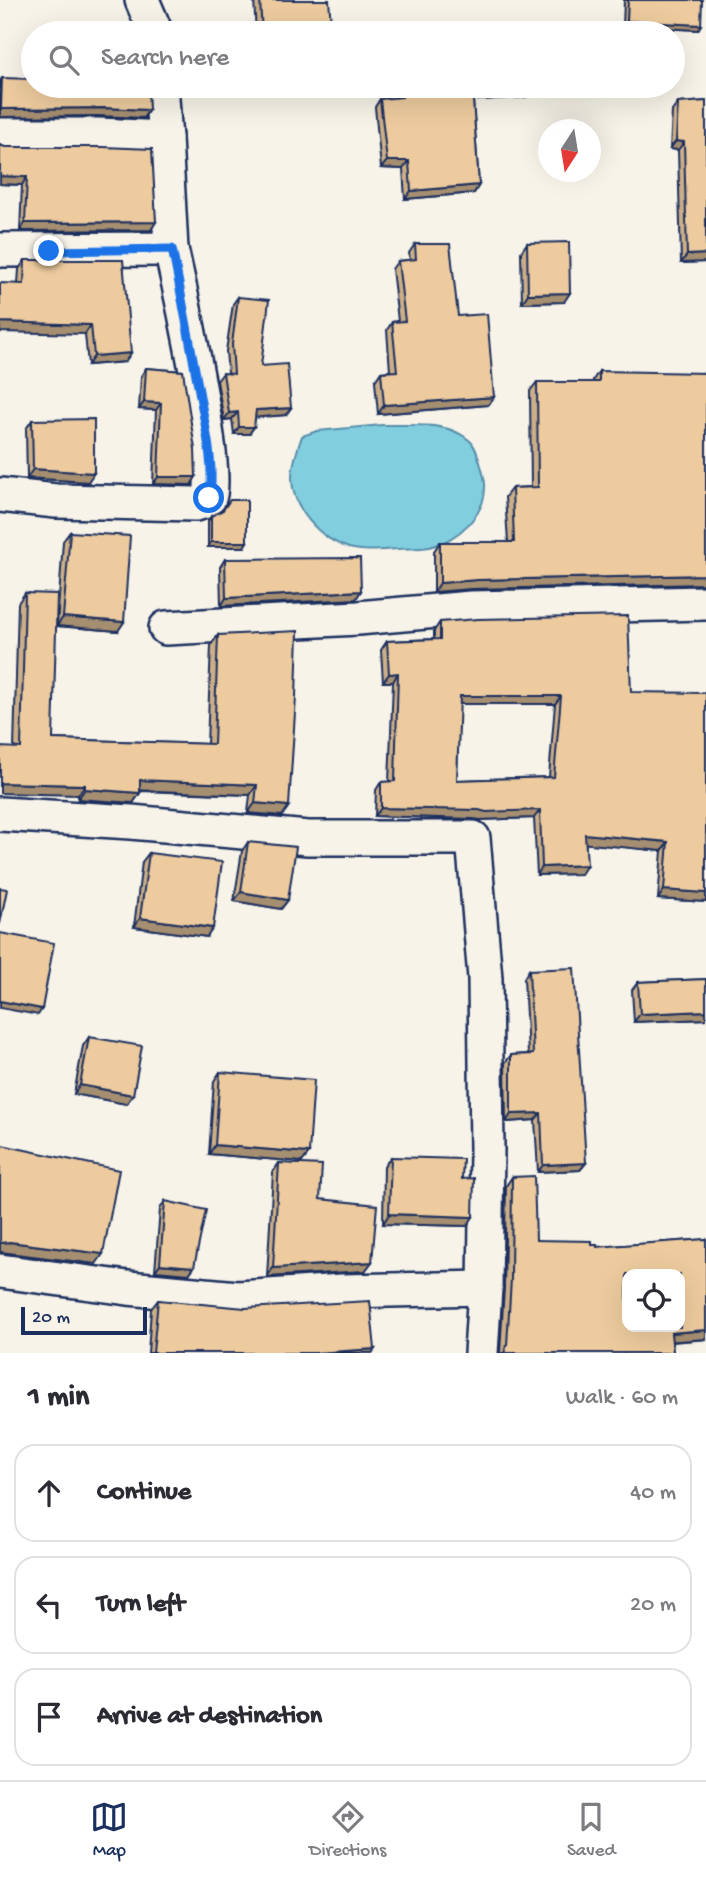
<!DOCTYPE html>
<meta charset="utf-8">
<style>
body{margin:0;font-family:"Gochi Hand",sans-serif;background:#f2f2f3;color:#2b2b33}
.controls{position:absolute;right:21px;bottom:21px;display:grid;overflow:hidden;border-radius:14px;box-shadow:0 7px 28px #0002}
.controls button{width:63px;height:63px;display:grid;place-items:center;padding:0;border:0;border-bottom:2px solid #e1e1e2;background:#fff;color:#2b2b33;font:35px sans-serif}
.compass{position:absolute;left:538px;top:119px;width:63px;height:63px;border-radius:50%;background:#fff;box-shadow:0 7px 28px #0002;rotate:192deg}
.scale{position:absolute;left:21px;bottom:18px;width:126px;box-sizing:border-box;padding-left:7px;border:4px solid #1b2f5e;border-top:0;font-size:19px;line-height:24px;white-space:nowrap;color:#1b2f5e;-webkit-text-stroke:5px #f7f3e8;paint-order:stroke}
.stop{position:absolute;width:21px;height:21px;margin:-16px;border:5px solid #1a73e8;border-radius:50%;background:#fff}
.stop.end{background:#1a73e8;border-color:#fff;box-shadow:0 2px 7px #0008}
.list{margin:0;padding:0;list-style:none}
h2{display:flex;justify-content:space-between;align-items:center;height:91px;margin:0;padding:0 28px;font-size:30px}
h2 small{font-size:23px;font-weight:400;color:#7c7c81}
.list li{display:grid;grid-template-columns:46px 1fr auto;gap:21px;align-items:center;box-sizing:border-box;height:98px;margin:0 14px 14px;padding:0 14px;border:2px solid #e1e1e2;border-radius:21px}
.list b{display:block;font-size:26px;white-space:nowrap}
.list em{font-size:23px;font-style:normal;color:#7c7c81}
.icon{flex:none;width:38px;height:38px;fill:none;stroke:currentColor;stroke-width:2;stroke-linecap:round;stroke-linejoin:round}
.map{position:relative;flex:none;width:706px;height:1353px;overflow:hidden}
.search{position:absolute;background:#fff;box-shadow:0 7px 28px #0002;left:21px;right:21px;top:21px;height:77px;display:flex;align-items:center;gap:18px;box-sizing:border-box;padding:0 24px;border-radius:38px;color:#7c7c81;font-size:26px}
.sheet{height:427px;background:#fff}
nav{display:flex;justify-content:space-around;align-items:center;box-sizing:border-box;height:98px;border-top:2px solid #e1e1e2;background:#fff;font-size:19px;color:#7c7c81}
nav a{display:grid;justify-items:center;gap:4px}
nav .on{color:#1b2f5e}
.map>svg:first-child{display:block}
.water{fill:#81cedf;stroke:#588eab;stroke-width:2}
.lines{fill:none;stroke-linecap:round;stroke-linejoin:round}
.street-casing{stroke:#1b2f5e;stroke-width:38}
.street{stroke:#f7f3e8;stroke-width:33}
.wall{fill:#ccaf88;stroke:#1b2f5e;stroke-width:2;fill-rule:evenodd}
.shaded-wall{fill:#a68e6f;stroke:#1b2f5e;stroke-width:2}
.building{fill:#edcb9e;stroke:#1b2f5e;stroke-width:2;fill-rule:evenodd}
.route{stroke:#1a73e8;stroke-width:9}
</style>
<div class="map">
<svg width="706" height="1353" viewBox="0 0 706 1353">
<rect width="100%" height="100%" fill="#f7f3e8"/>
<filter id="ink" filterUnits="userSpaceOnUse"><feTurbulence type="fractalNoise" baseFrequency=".0143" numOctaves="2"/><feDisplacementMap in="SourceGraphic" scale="14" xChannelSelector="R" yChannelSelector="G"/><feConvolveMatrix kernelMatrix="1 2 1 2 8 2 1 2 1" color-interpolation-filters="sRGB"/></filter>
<g filter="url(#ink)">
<path class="water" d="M382,425c28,1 64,-5 87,15 7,5 10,20 13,29 1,5 3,11 3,15 2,31 -29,57 -56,63 -10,2 -22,1 -32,2 -16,1 -33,3 -48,-1 -29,-9 -57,-39 -57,-71 0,-13 6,-29 10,-41l15,-5z"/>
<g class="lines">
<g class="street-casing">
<g id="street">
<polyline points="142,0 156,33"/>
<polyline points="0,135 98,135 165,138"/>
<polyline points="0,250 171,249 165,138 161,86"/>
<path d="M0,495l56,6 139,3c5,-1 10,-1 14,-6 12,-23 -30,-214 -38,-249"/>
<polyline points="166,628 358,618 471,608 706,603"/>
<polyline points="0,814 131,822 308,838 473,838 485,978 487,1150 485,1288 481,1353"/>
<polyline points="0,1271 128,1288 238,1298 342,1291 485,1288"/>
</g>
</g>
<use href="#street" class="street"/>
</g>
<g class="wall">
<polygon points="254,0 329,0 329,33 256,33"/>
<polygon points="624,0 702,0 698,30 623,26"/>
<polygon points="2,78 149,110 143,118 98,116 0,117 0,81"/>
<polygon points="396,86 472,86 479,185 474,193 405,199 403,169 381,168 375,107 380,99 396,98"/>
<polygon points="478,86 528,86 529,92 526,97 479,100"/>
<polygon points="706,101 706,262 681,263 678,150 670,149 672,111 678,103"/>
<polygon points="0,145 151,230 20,231 22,185 0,184"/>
<polygon points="527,243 564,302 522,303 521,252"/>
<polygon points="415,244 458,316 494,397 488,405 378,414 375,381 381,372 390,371 387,330 392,322 398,321 392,269 398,261 410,260 409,253"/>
<polygon points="25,260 123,260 125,362 88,365 85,334 18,284 19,269"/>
<polygon points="238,297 261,366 286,415 255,417 254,427 249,434 234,434 232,419 224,420 217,381 223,373 228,374 226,351 233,304"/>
<polygon points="146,368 183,371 191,485 153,484 156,410 139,409 141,376"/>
<polygon points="599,371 706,584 471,589 434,592 434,551 440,542 508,542 505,497 512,488 531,487 530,391 537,382 593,382 593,380"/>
<polygon points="32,420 88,482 27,478 26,429"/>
<polygon points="211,516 244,547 208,547 208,521"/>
<polygon points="70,532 118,631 57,626 63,541"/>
<polygon points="225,559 356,599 221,606 220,567"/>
<polygon points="25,593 53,739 207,744 211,645 218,635 282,816 248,813 250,795 140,791 140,793 133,803 78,799 78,795 14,748 18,603"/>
<path d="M440,622l191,70 75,210 -48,-3 4,-48 -76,-8 -5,31 -44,1 -3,-57 -54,2 -7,-1 -98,-3 1,-26 5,-8h8l4,-100h-10l-2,-32 6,-9 47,-2v-8zM459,704h96l-6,73 -92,3z"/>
<polygon points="248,842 288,900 281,909 234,901 242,851"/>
<polygon points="149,853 207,937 134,927 142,862"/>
<polygon points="529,970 586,1163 580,1170 538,1172 535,1120 506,1122 505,1063 511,1055 528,1054 524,978"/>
<polygon points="706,979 706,1019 634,1022 632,990 638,982"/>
<polygon points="89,1037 133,1095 126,1104 74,1094 83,1046"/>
<polygon points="220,1072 309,1153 302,1162 209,1154 214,1081"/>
<polygon points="391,1157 467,1226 383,1224 384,1166"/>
<polygon points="279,1163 320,1199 365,1271 267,1277 273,1172"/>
<polygon points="512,1177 536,1240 592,1245 597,1247 706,1239 706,1339 672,1342 673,1353 500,1353 504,1288 506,1186"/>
<polygon points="165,1201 194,1267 189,1274 155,1271 160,1209"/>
<polygon points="158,1300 375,1349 372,1353 148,1353 151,1309"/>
</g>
<g class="shaded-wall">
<polygon points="627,21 701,25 698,30 623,26"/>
<polygon points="529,92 526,97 479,100 483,95"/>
<polygon points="104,108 149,110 143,118 98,116 0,117 0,111 1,109"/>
<polygon points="676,141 684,142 678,150 670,149"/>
<polygon points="387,161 409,161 403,169 381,168"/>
<polygon points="0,176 27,177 22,185 0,184"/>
<polygon points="479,185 474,193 405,199 411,191"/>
<polygon points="156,222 151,230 20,231 25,223"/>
<polygon points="706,254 706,262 681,263 687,255"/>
<polygon points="570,293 564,302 522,303 528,294"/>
<polygon points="0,322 91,325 85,334 0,332"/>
<polygon points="131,353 125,362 88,365 94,356"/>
<polygon points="494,397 488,405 378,414 384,405"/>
<polygon points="144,402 161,403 156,410 139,409"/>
<polygon points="291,408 286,415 251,418 256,410"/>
<polygon points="238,412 232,419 224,420 229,413"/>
<polygon points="239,427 254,427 249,434 234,434"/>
<polygon points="33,469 94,473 88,482 27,478"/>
<polygon points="158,477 196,477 191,485 153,484"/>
<polygon points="211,542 247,542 244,547 208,547"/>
<polygon points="706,575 706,584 471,589 434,592 440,583 477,580"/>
<polygon points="361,591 356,599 221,606 226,598"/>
<polygon points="63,617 124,622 118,631 57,626"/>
<polygon points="398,673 393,682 383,682 389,674"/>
<polygon points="460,696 561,696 555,704 454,704"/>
<polygon points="140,780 257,785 250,795 133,790"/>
<polygon points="0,783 85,785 78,795 0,793"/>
<polygon points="85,789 140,793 133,803 78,799"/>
<polygon points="255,803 289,806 282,816 248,813"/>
<polygon points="381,808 540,810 534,818 480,820 473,819 375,816"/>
<polygon points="585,834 668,842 662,851 579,843"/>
<polygon points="587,865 581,874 537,875 542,867"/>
<polygon points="664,890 706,893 706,902 658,899"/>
<polygon points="241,892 288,900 281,909 234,901"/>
<polygon points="140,918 213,928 207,937 134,927"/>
<polygon points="0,1001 42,1009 38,1015 0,1008"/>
<polygon points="706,1011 706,1019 634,1022 640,1014"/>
<polygon points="80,1085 133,1095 126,1104 74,1094"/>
<polygon points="541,1113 535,1120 506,1122 511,1114"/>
<polygon points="215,1145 309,1153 302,1162 209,1154"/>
<polygon points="586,1163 580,1170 538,1172 543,1165"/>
<polygon points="389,1214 473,1217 467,1226 383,1224"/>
<polygon points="10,1242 103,1254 96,1264 0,1252 0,1243"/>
<polygon points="372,1262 365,1271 267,1277 273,1268"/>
<polygon points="160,1264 194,1267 189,1274 155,1271"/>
<polygon points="706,1330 706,1339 665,1342 671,1333"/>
<polygon points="375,1349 372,1353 314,1353"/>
</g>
<g class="building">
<polygon points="260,0 329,0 331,24 329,24 329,33 262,33"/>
<polygon points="628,0 702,0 701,25 627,21"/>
<polygon points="2,78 33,79 33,86 148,86 149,110 104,108 1,109"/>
<polygon points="401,86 472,86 479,185 411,191 409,161 387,161 380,99 402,97"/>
<polygon points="482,86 528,86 529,92 483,95"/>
<polygon points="706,101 706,254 687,255 684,142 676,141 678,103"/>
<polygon points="0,145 5,147 103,147 152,149 156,222 25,223 27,177 0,176"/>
<polygon points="569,242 570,293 528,294 527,243"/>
<polygon points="415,244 450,244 458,316 487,314 494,397 384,405 381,372 397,371 392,322 405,321 398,261 416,259"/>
<polygon points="25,260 123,260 131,353 94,356 91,325 0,322 0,283 24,284"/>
<polygon points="238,297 269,300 261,366 287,364 291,408 256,410 254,427 239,427 238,412 229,413 223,373 234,374 232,344"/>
<polygon points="146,368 183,371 195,449 196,477 158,477 161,403 144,402"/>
<polygon points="599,371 706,373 706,575 477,580 440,583 440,542 514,542 512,488 538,487 537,382 599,382"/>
<polygon points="94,419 94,473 33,469 32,420"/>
<polygon points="230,500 247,500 247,542 211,542 211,516 223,510"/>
<polygon points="70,532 130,536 124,622 63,617"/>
<polygon points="360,558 361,591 226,598 225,559"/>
<polygon points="25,593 57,594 53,739 214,744 218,635 298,631 296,697 289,806 255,803 257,785 140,780 140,793 85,789 85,785 0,783 0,747 21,748"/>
<path d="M628,616l3,76 75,1v200l-42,-3 4,-48 -83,-8 2,31 -45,2 -2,-57 -54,2 -7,-2 -98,-2v-26l14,-1 3,-108 -9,1 -2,-33 53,-2v-17l38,-3zM460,696h101l-7,81 -97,3z"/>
<polygon points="248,842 296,847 288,900 241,892"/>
<polygon points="149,853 222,862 213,928 140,918"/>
<polygon points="0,888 7,889 0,924"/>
<polygon points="0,933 54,943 42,1009 0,1001"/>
<polygon points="574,968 586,1163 543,1165 541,1113 511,1114 511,1055 533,1054 529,970"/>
<polygon points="706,979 706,1011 640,1014 638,982"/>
<polygon points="89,1037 142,1046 133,1095 80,1085"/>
<polygon points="220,1072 314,1080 309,1153 215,1145"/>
<polygon points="2,1145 119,1170 103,1254 10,1242 0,1243 0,1153"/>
<polygon points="391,1157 463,1159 462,1179 474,1178 473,1217 389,1214"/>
<polygon points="279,1163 322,1165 320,1199 377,1205 372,1262 273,1268"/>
<path d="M534,1176l2,64 56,1v4h5v2l109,-8v91l-35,3 2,20h-169l3,-8 4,-66 1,-102zM627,1274h53v53h-53z"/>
<polygon points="165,1201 206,1210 194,1267 160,1264"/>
<polygon points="158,1300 245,1308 370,1301 375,1349 314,1353 153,1353"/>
</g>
</g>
<g class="lines" filter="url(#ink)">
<path class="route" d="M49,251l123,-2c10,47 18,95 27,142 5,30 17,78 10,107"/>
</g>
</svg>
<div class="controls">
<button><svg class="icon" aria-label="locate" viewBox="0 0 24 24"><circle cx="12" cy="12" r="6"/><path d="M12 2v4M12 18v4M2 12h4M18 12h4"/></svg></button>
</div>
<svg class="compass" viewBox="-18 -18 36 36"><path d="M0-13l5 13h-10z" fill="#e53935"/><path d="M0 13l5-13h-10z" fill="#7c7c81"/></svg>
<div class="scale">20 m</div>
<div class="stop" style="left:209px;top:498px"></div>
<div class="stop end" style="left:49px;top:251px"></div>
<div class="search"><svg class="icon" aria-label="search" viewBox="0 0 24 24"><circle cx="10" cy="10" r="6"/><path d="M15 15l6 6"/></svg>Search here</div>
</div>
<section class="sheet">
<h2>1 min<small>Walk · 60 m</small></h2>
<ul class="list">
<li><svg class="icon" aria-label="ahead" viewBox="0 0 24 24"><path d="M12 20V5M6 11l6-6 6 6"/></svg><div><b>Continue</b></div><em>40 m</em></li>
<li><svg class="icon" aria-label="left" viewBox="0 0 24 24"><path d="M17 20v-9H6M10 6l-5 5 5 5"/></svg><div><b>Turn left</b></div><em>20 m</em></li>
<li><svg class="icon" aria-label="arrive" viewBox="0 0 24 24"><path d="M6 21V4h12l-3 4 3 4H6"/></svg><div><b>Arrive at destination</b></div></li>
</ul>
</section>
<nav>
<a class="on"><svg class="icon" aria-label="map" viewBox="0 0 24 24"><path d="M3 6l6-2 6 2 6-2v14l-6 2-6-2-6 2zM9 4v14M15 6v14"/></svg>Map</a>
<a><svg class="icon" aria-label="directions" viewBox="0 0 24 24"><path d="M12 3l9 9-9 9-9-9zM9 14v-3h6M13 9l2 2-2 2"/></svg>Directions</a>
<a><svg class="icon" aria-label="saved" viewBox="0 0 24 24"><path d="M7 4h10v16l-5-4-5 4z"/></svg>Saved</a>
</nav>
